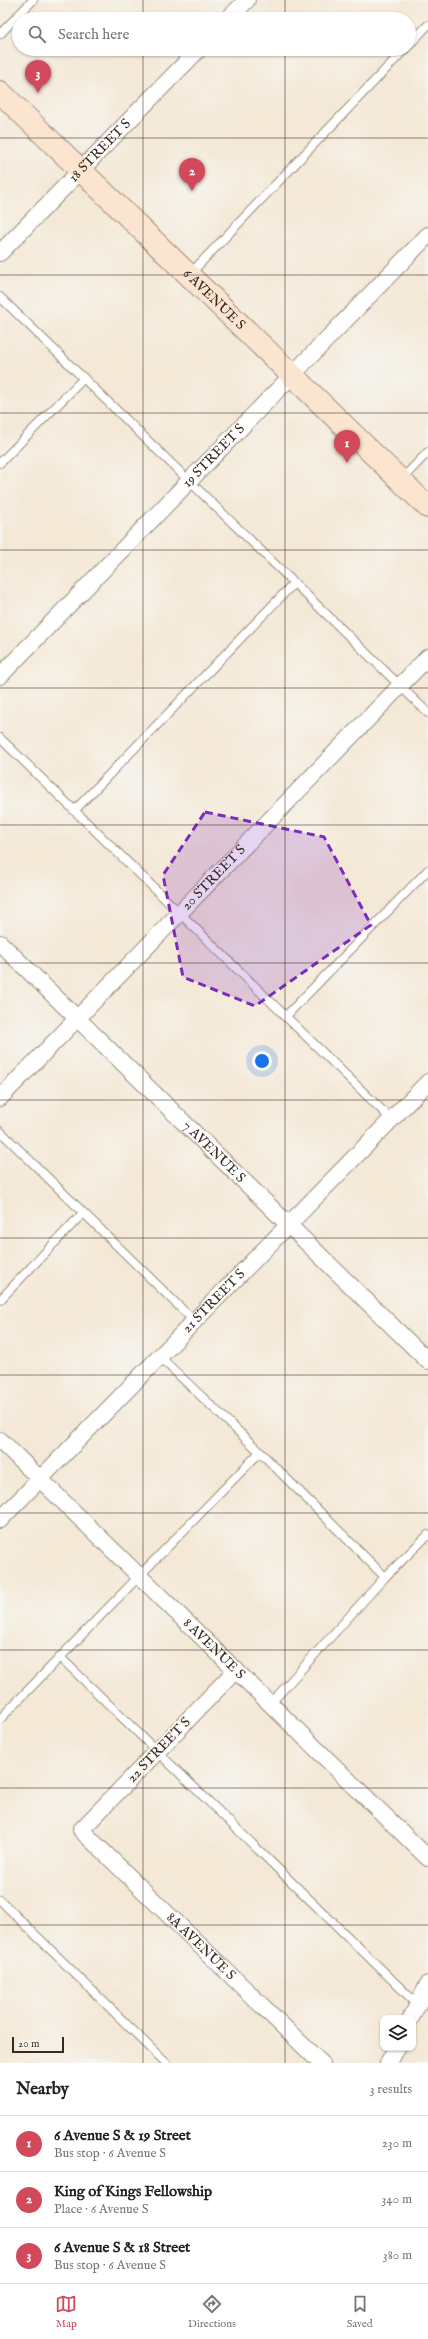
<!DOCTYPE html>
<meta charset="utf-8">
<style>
body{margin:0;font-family:"IM FELL English",serif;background:#f6f6f6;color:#222}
.controls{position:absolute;right:12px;bottom:12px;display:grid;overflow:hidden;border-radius:8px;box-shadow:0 1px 3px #0004}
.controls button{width:36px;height:36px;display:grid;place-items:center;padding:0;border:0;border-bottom:1px solid #e0e0e0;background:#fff;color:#222;font:20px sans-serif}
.scale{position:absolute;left:12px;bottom:10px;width:52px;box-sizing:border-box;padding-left:4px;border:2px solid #3b2a1e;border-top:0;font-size:11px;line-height:14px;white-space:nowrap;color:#3b2a1e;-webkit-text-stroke:3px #f6f6f2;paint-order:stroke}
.you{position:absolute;left:262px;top:1061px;width:14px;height:14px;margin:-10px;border:3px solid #fff;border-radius:50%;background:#1a73e8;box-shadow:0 0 0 6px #1a73e833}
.badge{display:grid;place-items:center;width:26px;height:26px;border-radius:50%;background:#d1495b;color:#fff;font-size:13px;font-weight:700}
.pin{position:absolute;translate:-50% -33px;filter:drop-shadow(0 1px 2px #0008)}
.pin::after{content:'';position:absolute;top:21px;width:14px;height:12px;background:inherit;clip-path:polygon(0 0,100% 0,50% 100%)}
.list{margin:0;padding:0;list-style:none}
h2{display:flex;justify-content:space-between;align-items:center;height:52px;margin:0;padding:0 16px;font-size:17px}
h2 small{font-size:13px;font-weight:400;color:#767676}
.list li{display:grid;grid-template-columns:26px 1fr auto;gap:12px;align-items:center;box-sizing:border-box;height:56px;padding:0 16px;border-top:1px solid #e0e0e0}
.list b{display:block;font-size:15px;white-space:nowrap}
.list p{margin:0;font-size:13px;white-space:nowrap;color:#767676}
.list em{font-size:13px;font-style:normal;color:#767676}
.icon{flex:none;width:22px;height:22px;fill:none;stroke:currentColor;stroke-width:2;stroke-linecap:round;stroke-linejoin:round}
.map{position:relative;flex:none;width:428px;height:2063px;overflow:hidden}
.search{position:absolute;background:#fff;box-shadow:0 1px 3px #0004;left:12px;right:12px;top:12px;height:44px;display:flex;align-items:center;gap:10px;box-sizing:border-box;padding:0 14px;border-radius:22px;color:#767676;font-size:15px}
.sheet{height:220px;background:#fff}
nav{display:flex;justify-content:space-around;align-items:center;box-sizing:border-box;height:56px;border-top:1px solid #e0e0e0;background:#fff;font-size:11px;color:#767676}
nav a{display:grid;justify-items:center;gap:2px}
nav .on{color:#d1495b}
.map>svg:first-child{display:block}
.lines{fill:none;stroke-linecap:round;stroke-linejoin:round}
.lane-casing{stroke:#98897a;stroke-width:10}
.street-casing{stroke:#98897a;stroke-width:18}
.secondary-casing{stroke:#98897a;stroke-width:24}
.lane{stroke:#fff;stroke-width:8}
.street{stroke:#fff;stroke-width:16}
.secondary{stroke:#fce5d0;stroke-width:22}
.marked{fill:#7b2cbf;fill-opacity:0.2;stroke:#7b2cbf;stroke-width:3;stroke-dasharray:8 5;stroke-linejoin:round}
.grid{fill:none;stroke:#3b2a1e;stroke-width:1;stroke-opacity:0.55}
.labels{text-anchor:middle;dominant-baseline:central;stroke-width:4;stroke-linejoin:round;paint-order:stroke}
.street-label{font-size:14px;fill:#3b2a1e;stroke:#f6f6f2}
</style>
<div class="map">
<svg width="428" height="2063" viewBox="0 0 428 2063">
<rect width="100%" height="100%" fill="#f6f6f2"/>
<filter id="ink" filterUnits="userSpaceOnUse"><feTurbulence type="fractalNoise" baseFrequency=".025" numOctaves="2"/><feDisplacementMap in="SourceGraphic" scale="8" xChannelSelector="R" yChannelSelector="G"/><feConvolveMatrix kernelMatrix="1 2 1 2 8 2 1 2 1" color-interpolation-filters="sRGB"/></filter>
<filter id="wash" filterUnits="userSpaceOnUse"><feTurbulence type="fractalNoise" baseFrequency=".012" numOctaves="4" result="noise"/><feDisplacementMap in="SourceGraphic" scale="16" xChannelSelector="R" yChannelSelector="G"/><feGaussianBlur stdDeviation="0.9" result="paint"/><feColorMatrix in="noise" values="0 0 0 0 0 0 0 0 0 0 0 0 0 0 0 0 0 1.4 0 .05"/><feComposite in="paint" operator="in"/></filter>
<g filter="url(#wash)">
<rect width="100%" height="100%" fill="#f4e8d6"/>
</g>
<g filter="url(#ink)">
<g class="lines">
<g class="lane-casing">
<g id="lane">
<polyline points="0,34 33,0"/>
<polyline points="409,45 428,25"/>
<polyline points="190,274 405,49"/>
<polyline points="0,297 428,713"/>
<polyline points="0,463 84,378"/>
<polyline points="401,480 428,452"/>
<polyline points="0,738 391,1119"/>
<polyline points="74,811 294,583"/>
<polyline points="285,1017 428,870"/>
<polyline points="0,1131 194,1321"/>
<polyline points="0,1300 83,1213"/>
<polyline points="160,1357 260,1452 385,1577"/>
<polyline points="60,1657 418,2005"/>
<polyline points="270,1704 385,1577 428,1535"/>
<polyline points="0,1719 260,1452"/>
<polyline points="0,1900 166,2063"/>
</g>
</g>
<g class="street-casing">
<g id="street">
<polyline points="228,19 247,0"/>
<path id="s1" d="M0,253l199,-204"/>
<path id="s2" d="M0,676l428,-441"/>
<path id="s3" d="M0,943l428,418"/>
<path id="s4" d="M0,1098l428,-441"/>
<path id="s5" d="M0,1440l428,418"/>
<path id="s6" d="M0,1520l428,-438"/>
<path id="s7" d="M236,1670l-155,160 240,233"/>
<polyline points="411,2018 428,1984"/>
<polyline points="388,2063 396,2048"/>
</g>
</g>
<g class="secondary-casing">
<g id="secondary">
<path id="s8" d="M0,92l428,415"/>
</g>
</g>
<use href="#lane" class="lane"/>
<use href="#street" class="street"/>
<use href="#secondary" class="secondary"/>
</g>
</g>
<path class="marked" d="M205,812l119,25 47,88 -116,81 -72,-29 -20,-102z"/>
<path class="grid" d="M143,0v19M285,0v19M143,49v2014M285,49v2014M0,138h428M0,275h428M0,413h428M0,550h428M0,688h428M0,825h428M0,963h428M0,1100h428M0,1238h428M0,1375h428M0,1513h428M0,1650h428M0,1788h428M0,1925h428"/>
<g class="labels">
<g class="street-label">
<text stroke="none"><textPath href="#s1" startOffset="143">18 STREET S</textPath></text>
<text stroke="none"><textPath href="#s8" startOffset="298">6 AVENUE S</textPath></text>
<text stroke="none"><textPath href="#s2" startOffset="307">19 STREET S</textPath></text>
<text stroke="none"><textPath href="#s4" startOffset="307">20 STREET S</textPath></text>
<text stroke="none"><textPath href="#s3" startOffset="299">7 AVENUE S</textPath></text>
<text stroke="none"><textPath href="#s6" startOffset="306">21 STREET S</textPath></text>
<text stroke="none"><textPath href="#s5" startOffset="299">8 AVENUE S</textPath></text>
<text transform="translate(159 1750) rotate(-46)">22 STREET S</text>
<text stroke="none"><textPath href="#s7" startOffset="390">8A AVENUE S</textPath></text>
</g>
</g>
</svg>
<div class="controls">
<button><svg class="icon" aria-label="layers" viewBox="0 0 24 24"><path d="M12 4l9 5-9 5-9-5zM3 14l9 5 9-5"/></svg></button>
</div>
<div class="scale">20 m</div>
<div class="you"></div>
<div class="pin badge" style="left:347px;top:463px">1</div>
<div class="pin badge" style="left:192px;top:191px">2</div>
<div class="pin badge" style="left:38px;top:93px">3</div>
<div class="search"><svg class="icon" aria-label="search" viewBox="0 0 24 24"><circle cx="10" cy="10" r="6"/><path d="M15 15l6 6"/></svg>Search here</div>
</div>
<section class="sheet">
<h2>Nearby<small>3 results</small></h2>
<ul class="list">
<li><span class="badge">1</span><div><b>6 Avenue S &amp; 19 Street</b><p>Bus stop · 6 Avenue S</p></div><em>230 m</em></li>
<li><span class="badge">2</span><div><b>King of Kings Fellowship</b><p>Place · 6 Avenue S</p></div><em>340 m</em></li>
<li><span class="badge">3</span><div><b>6 Avenue S &amp; 18 Street</b><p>Bus stop · 6 Avenue S</p></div><em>380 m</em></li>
</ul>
</section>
<nav>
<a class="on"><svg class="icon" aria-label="map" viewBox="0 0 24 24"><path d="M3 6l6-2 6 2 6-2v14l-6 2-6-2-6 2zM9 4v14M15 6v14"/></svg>Map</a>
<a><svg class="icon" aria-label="directions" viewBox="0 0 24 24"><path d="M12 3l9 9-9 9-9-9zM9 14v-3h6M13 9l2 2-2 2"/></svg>Directions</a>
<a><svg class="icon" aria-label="saved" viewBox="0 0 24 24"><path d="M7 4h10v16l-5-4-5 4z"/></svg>Saved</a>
</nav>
